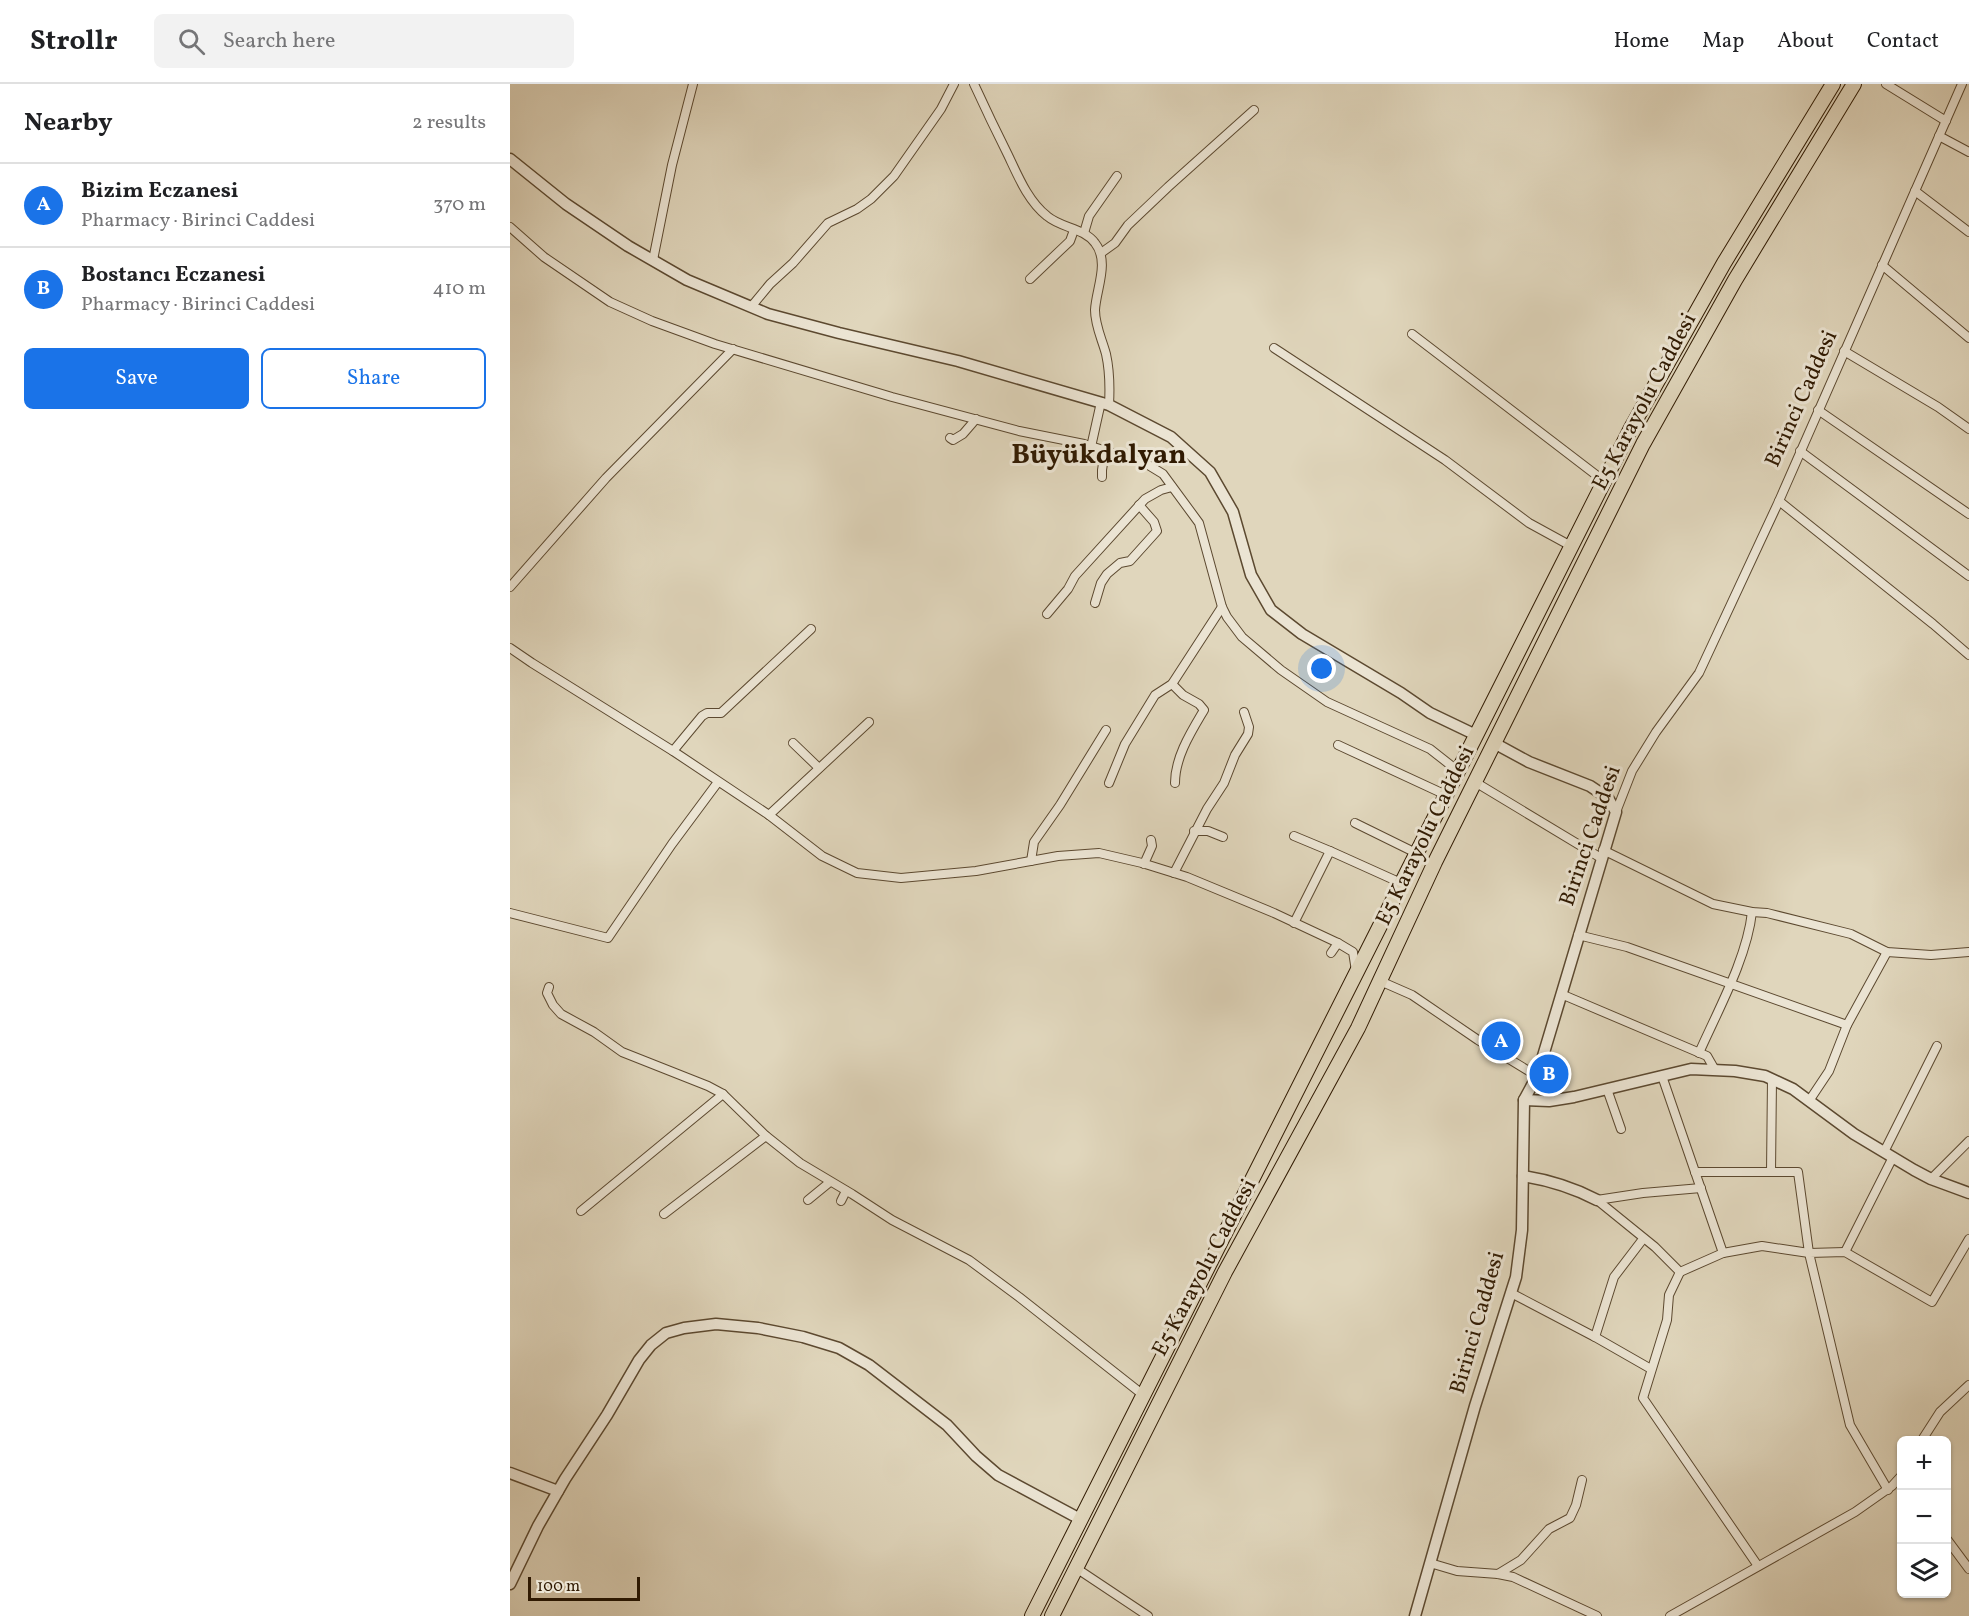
<!DOCTYPE html>
<meta charset="utf-8">
<style>
body{margin:0;font-family:Vollkorn,serif;background:#f2f2f2;color:#202124}
.controls{position:absolute;right:18px;bottom:18px;display:grid;overflow:hidden;border-radius:9px;box-shadow:0 2px 4px #0004}
.controls button{width:54px;height:54px;display:grid;place-items:center;padding:0;border:0;border-bottom:2px solid #e0e0e0;background:#fff;color:#202124;font:30px sans-serif}
.scale{position:absolute;left:18px;bottom:15px;width:112px;box-sizing:border-box;padding-left:6px;border:3px solid #301a02;border-top:0;font-size:16px;line-height:21px;white-space:nowrap;color:#301a02;-webkit-text-stroke:4px #ebe4d3;paint-order:stroke}
.you{position:absolute;left:812px;top:585px;width:21px;height:21px;margin:-15px;border:4px solid #fff;border-radius:50%;background:#1a73e8;box-shadow:0 0 0 9px #1a73e833}
.badge{display:grid;place-items:center;width:39px;height:39px;border-radius:50%;background:#1a73e8;color:#fff;font-size:20px;font-weight:700}
.pin{position:absolute;translate:-50% -50%;border:3px solid #fff;box-shadow:0 2px 6px #0006}
.list{margin:0;padding:0;list-style:none}
h2{display:flex;justify-content:space-between;align-items:center;height:78px;margin:0;padding:0 24px;font-size:26px}
h2 small{font-size:20px;font-weight:400;color:#757577}
.list li{display:grid;grid-template-columns:39px 1fr auto;gap:18px;align-items:center;box-sizing:border-box;height:84px;padding:0 24px;border-top:2px solid #e0e0e0}
.list b{display:block;font-size:22px;white-space:nowrap}
.list p{margin:0;font-size:20px;white-space:nowrap;color:#757577}
.list em{font-size:20px;font-style:normal;color:#757577}
.actions{display:flex;gap:12px;padding:18px 24px}
.actions a{flex:1;padding:14px 0;border:2px solid #1a73e8;border-radius:9px;text-align:center;font-size:21px;color:#1a73e8}
.actions .main{background:#1a73e8;color:#fff}
.icon{flex:none;width:33px;height:33px;fill:none;stroke:currentColor;stroke-width:2;stroke-linecap:round;stroke-linejoin:round}
.map{position:relative;flex:none;width:1459px;height:1532px;overflow:hidden}
header{display:flex;align-items:center;gap:36px;box-sizing:border-box;height:84px;padding:0 30px;background:#fff;border-bottom:2px solid #e0e0e0}
header strong{font-size:28px}
nav{display:flex;gap:33px;margin-inline-start:auto;font-size:21px}
.search{width:420px;height:54px;background:#f2f2f2;display:flex;align-items:center;gap:15px;box-sizing:border-box;padding:0 21px;border-radius:9px;color:#757577;font-size:22px}
main{display:flex}
aside{flex:1;background:#fff}
.map>svg:first-child{display:block}
.lines{fill:none;stroke-linecap:round;stroke-linejoin:round}
.minor-casing{stroke:#5c4930;stroke-width:10}
.tertiary-casing{stroke:#5c4930;stroke-width:13}
.trunk-casing{stroke:#301a02;stroke-width:16}
.minor{stroke:#ebe4d3;stroke-width:8}
.tertiary{stroke:#ebe4d3;stroke-width:10}
.trunk{stroke:#e0d6bc;stroke-width:14}
.labels{text-anchor:middle;dominant-baseline:central;stroke-width:6;stroke-linejoin:round;paint-order:stroke}
.street-label{font-size:22px;fill:#301a02;stroke:#ebe4d3}
.district-label{font-size:28px;font-weight:bold;fill:#301a02;stroke:#ebe4d3}
</style>
<header>
<strong>Strollr</strong>
<div class="search"><svg class="icon" aria-label="search" viewBox="0 0 24 24"><circle cx="10" cy="10" r="6"/><path d="M15 15l6 6"/></svg>Search here</div>
<nav><a>Home</a><a>Map</a><a>About</a><a>Contact</a></nav>
</header>
<main>
<aside>
<h2>Nearby<small>2 results</small></h2>
<ul class="list">
<li><span class="badge">A</span><div><b>Bizim Eczanesi</b><p>Pharmacy · Birinci Caddesi</p></div><em>370 m</em></li>
<li><span class="badge">B</span><div><b>Bostancı Eczanesi</b><p>Pharmacy · Birinci Caddesi</p></div><em>410 m</em></li>
</ul>
<div class="actions"><a class="main">Save</a><a>Share</a></div>
</aside>
<div class="map">
<svg width="1459" height="1532" viewBox="0 0 1459 1532">
<rect width="100%" height="100%" fill="#e0d6bc"/>
<filter id="stains"><feTurbulence type="fractalNoise" baseFrequency=".00333" numOctaves="4"/><feColorMatrix values="0 0 0 0 .2 0 0 0 0 .09 0 0 0 0 .02 0 0 0 .5 -.17"/></filter>
<radialGradient id="worn" r=".72"><stop offset=".6" stop-color="#630" stop-opacity="0"/><stop offset="1" stop-color="#630" stop-opacity=".3"/></radialGradient>
<g class="lines">
<g class="minor-casing">
<g id="minor">
<path d="M464,0c11,24 22,47 34,71 10,21 20,46 39,61 14,12 37,12 48,27 15,19 1,46 0,67 0,16 7,29 11,44 4,18 4,33 3,51"/>
<polyline points="1376,0 1436,37"/>
<polyline points="1429,52 1459,68"/>
<polyline points="1405,107 1459,148"/>
<polyline points="0,143 34,173 100,218 142,237 205,260 382,313 509,347 574,360 635,379 653,390 689,439 712,523 717,533 732,553 771,586 817,618 920,665 948,687"/>
<polyline points="574,149 579,132 607,92"/>
<polyline points="591,169 605,159 618,141 658,103 744,26"/>
<polyline points="143,176 162,81 183,0"/>
<polyline points="1372,181 1459,254"/>
<polyline points="520,195 560,157 564,146"/>
<polyline points="241,223 260,200 283,179 318,139 347,125 361,115 384,92 431,25 444,0"/>
<polyline points="902,250 1094,397"/>
<polyline points="764,264 935,376 1019,439 1061,462"/>
<polyline points="1334,267 1428,323 1459,345"/>
<polyline points="1308,326 1459,430"/>
<polyline points="440,354 443,356 453,350 466,335"/>
<polyline points="581,363 591,318"/>
<polyline points="1290,367 1459,492"/>
<polyline points="592,393 592,386 595,367"/>
<polyline points="1269,417 1423,540 1459,571"/>
<polyline points="0,503 96,394 223,265"/>
<polyline points="585,519 591,499 597,490 610,479 620,477 647,447 644,438 629,421"/>
<polyline points="537,530 558,505 565,492 635,415 651,406 662,403"/>
<polyline points="0,564 22,579 163,667 259,731 312,772 347,789 391,794 466,787 548,772 589,769 632,779 677,793 764,829 828,859 843,868 846,887"/>
<path d="M662,600l11,11 16,9 5,6c-13,22 -29,47 -29,73"/>
<polyline points="283,659 309,684"/>
<polyline points="828,661 936,711"/>
<polyline points="163,667 192,632 197,629 211,629 301,545"/>
<polyline points="965,698 1091,774"/>
<polyline points="599,699 615,660 645,611 662,600 712,523"/>
<polyline points="1106,728 1122,687 1146,648 1189,589 1269,417 1452,0"/>
<polyline points="259,731 359,638"/>
<polyline points="845,739 906,769"/>
<polyline points="684,747 698,747 713,753"/>
<polyline points="784,752 820,767"/>
<polyline points="1093,766 1203,820 1242,828 1257,829 1341,850 1377,868 1421,871 1459,868"/>
<polyline points="521,777 524,758 550,721 596,646"/>
<polyline points="634,780 642,762 641,756"/>
<polyline points="664,789 697,725 714,699 725,671 738,650 739,643 734,628"/>
<polyline points="0,829 98,854 162,760 208,698"/>
<polyline points="784,839 820,767 891,799"/>
<polyline points="1068,851 1117,863 1337,941"/>
<polyline points="821,869 828,859"/>
<polyline points="870,897 902,911 968,956 1027,992"/>
<polyline points="39,903 37,909 43,921 51,930 84,948 112,968 198,1002 213,1010 256,1052 290,1079 342,1110 382,1136 459,1176 509,1213 632,1310"/>
<polyline points="1051,910 1197,972 1205,986"/>
<path d="M1189,969c19,-43 48,-95 53,-141"/>
<polyline points="1152,992 1213,1169"/>
<polyline points="1097,1005 1111,1045"/>
<polyline points="1299,1017 1319,987 1337,941 1377,868"/>
<polyline points="1374,1068 1427,962"/>
<polyline points="1185,1088 1261,1088 1262,995"/>
<polyline points="1421,1095 1459,1057"/>
<polyline points="298,1116 320,1098"/>
<polyline points="1087,1116 1145,1163 1170,1188 1213,1169 1252,1162 1299,1169 1288,1088 1261,1088"/>
<polyline points="1087,1116 1133,1109 1191,1104"/>
<polyline points="331,1117 336,1107"/>
<polyline points="71,1127 213,1010"/>
<polyline points="154,1130 256,1052"/>
<polyline points="1335,1168 1383,1073"/>
<polyline points="1170,1188 1159,1211 1157,1236 1133,1314 1248,1482"/>
<polyline points="1001,1209 1085,1253 1141,1285"/>
<polyline points="1085,1253 1104,1193 1133,1155"/>
<polyline points="1412,1356 1430,1328 1459,1301"/>
<polyline points="1378,1406 1340,1341 1299,1169 1335,1168 1422,1218 1459,1155"/>
<polyline points="1436,1454 1459,1485"/>
<polyline points="920,1479 947,1487 988,1490 1003,1493 1087,1532"/>
<polyline points="566,1484 638,1532"/>
<polyline points="988,1490 1011,1476 1039,1445 1060,1434 1066,1421 1072,1396"/>
<polyline points="1160,1532 1345,1428 1382,1402 1392,1391"/>
</g>
</g>
<g class="tertiary-casing">
<g id="tertiary">
<polyline points="0,75 56,120 118,162 177,196 258,230 329,249 448,277 599,321 661,353 700,388 723,428 741,491 761,526 792,550 891,609 920,629 966,651"/>
<polyline points="1014,1016 1039,1017 1064,1013 1181,985 1225,987 1255,992 1283,1005 1344,1050 1404,1086 1421,1095 1459,1109"/>
<path d="M1013,1092c25,4 51,12 74,24"/>
<polyline points="0,1389 48,1407"/>
<polyline points="0,1500 28,1442 55,1395 97,1331 129,1276 141,1261 156,1249 174,1244 206,1240 248,1244 293,1253 329,1264 359,1281 437,1341 466,1372 488,1391 570,1435"/>
<polyline points="905,1532 965,1322 1006,1193 1012,1146 1014,1016 1027,992 1106,728 1098,714 1080,702 1019,678 984,659"/>
</g>
</g>
<g class="trunk-casing">
<g id="trunk">
<polyline points="522,1532 1120,346 1214,179 1323,0"/>
<polyline points="542,1532 715,1188 848,944 925,778 1133,360 1225,196 1344,0"/>
</g>
</g>
<use href="#minor" class="minor"/>
<use href="#tertiary" class="tertiary"/>
<use href="#trunk" class="trunk"/>
</g>
<g class="labels">
<g class="street-label">
<text transform="translate(1292 315) rotate(-66)">Birinci Caddesi</text>
<text transform="translate(1135 318) rotate(-62)">E5 Karayolu Caddesi</text>
<text transform="translate(916 752) rotate(-64)">E5 Karayolu Caddesi</text>
<text transform="translate(1081 752) rotate(-71)">Birinci Caddesi</text>
<text transform="translate(695 1184) rotate(-62)">E5 Karayolu Caddesi</text>
<text transform="translate(968 1239) rotate(-74)">Birinci Caddesi</text>
</g>
<g class="district-label">
<text x="589" y="371">Büyükdalyan</text>
</g>
</g>
<rect width="100%" height="100%" filter="url(#stains)"/>
<rect width="100%" height="100%" fill="url(#worn)"/>
</svg>
<div class="controls">
<button>+</button>
<button>−</button>
<button><svg class="icon" aria-label="layers" viewBox="0 0 24 24"><path d="M12 4l9 5-9 5-9-5zM3 14l9 5 9-5"/></svg></button>
</div>
<div class="scale">100 m</div>
<div class="you"></div>
<div class="pin badge" style="left:991px;top:957px">A</div>
<div class="pin badge" style="left:1039px;top:990px">B</div>
</div>
</main>
